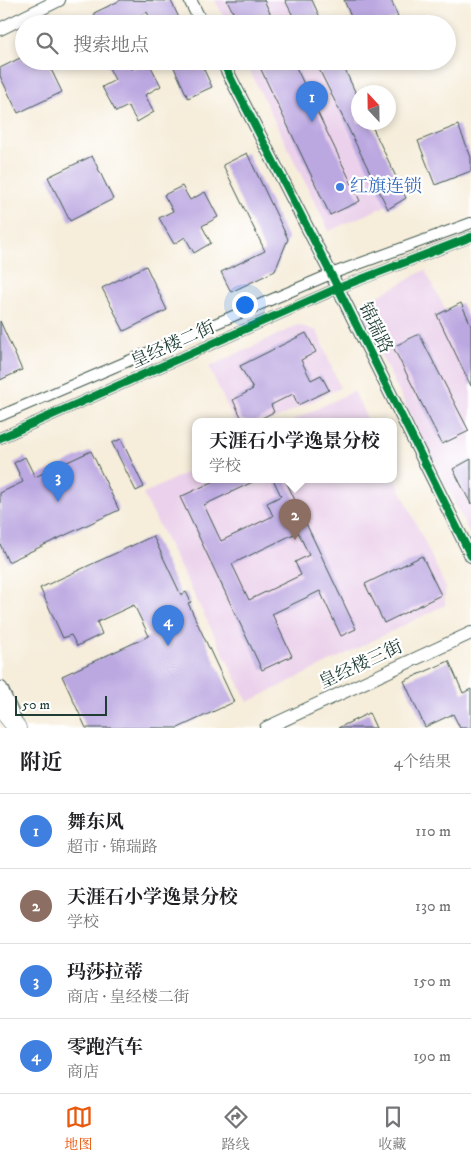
<!DOCTYPE html>
<html lang="zh">
<meta charset="utf-8">
<style>
body{margin:0;font-family:"IM FELL DW Pica","Noto Serif SC",serif;background:#f6f6f6;color:#202124}
.compass{position:absolute;left:351px;top:85px;width:45px;height:45px;border-radius:50%;background:#fff;box-shadow:0 2px 8px #0003;rotate:338deg}
.scale{position:absolute;left:15px;bottom:12px;width:92px;box-sizing:border-box;padding-left:5px;border:2px solid #1f3d34;border-top:0;font-size:14px;line-height:18px;white-space:nowrap;color:#1f3d34;-webkit-text-stroke:4px #fff;paint-order:stroke}
.you{position:absolute;left:244px;top:304px;width:18px;height:18px;margin:-12px;border:4px solid #fff;border-radius:50%;background:#1a73e8;box-shadow:0 0 0 8px #1a73e833}
.badge{display:grid;place-items:center;width:32px;height:32px;border-radius:50%;background:#ea580c;color:#fff;font-size:16px;font-weight:700}
.pin{position:absolute;translate:-50% -41px;filter:drop-shadow(0 1px 2px #0008)}
.pin::after{content:'';position:absolute;top:26px;width:18px;height:15px;background:inherit;clip-path:polygon(0 0,100% 0,50% 100%)}
.popup{position:absolute;left:192px;top:418px;width:205px;height:65px;box-sizing:border-box;display:grid;place-content:center;border-radius:10px;background:#fff;filter:drop-shadow(0 1px 4px #0005);font-size:16px;white-space:nowrap;color:#757577}
.popup b{font-size:19px;color:#202124}
.popup::after{content:'';position:absolute;left:50%;top:100%;margin-left:-10px;border:10px solid transparent;border-top-color:#fff}
.list{margin:0;padding:0;list-style:none}
h2{display:flex;justify-content:space-between;align-items:center;height:65px;margin:0;padding:0 20px;font-size:21px}
h2 small{font-size:16px;font-weight:400;color:#757577}
.list li{display:grid;grid-template-columns:32px 1fr auto;gap:15px;align-items:center;box-sizing:border-box;height:75px;padding:0 20px;border-top:1px solid #e0e0e0}
.list b{display:block;font-size:19px;white-space:nowrap}
.list p{margin:0;font-size:16px;white-space:nowrap;color:#757577}
.list em{font-size:16px;font-style:normal;color:#757577}
.icon{flex:none;width:28px;height:28px;fill:none;stroke:currentColor;stroke-width:2;stroke-linecap:round;stroke-linejoin:round}
.map{position:relative;flex:none;width:471px;height:728px;overflow:hidden}
.search{position:absolute;background:#fff;box-shadow:0 2px 8px #0003;left:15px;right:15px;top:15px;height:55px;display:flex;align-items:center;gap:12px;box-sizing:border-box;padding:0 18px;border-radius:28px;color:#757577;font-size:19px}
.sheet{height:365px;background:#fff}
nav{display:flex;justify-content:space-around;align-items:center;box-sizing:border-box;height:70px;border-top:1px solid #e0e0e0;background:#fff;font-size:14px;color:#757577}
nav a{display:grid;justify-items:center;gap:2px}
nav .on{color:#ea580c}
.map>svg:first-child{display:block}
.built{fill:#ebd1eb}
.building{fill:#bca8e1;fill-rule:evenodd}
.lines{fill:none;stroke-linecap:round;stroke-linejoin:round}
.minor-casing{stroke:#3f574d;stroke-width:12}
.tertiary-casing{stroke:#3f574d;stroke-width:14}
.secondary-casing{stroke:#3f574d;stroke-width:17}
.trunk-casing{stroke:#3f574d;stroke-width:19}
.minor{stroke:#fff;stroke-width:10}
.tertiary{stroke:#fff;stroke-width:12}
.secondary{stroke:#fff;stroke-width:15}
.trunk{stroke:#fff;stroke-width:18}
.cycleway-casing{stroke:#fff;stroke-width:11}
.cycleway{stroke:#00873e;stroke-width:8}
.shop-dot{fill:#3f7fe0;stroke:#fff;stroke-width:2}
.labels{text-anchor:middle;dominant-baseline:central;stroke-width:4.5;stroke-linejoin:round;paint-order:stroke}
.shop-label{font-size:18px;fill:#366cbe;stroke:#fff;text-anchor:start}
.street-label{font-size:18px;fill:#1f3d34;stroke:#fff}
</style>
<div class="map">
<svg width="471" height="728" viewBox="0 0 471 728">
<rect width="100%" height="100%" fill="#fff"/>
<filter id="ink" filterUnits="userSpaceOnUse"><feTurbulence type="fractalNoise" baseFrequency=".02" numOctaves="2"/><feDisplacementMap in="SourceGraphic" scale="10" xChannelSelector="R" yChannelSelector="G"/><feConvolveMatrix kernelMatrix="1 2 1 2 8 2 1 2 1" color-interpolation-filters="sRGB"/></filter>
<filter id="wash" filterUnits="userSpaceOnUse"><feTurbulence type="fractalNoise" baseFrequency=".0096" numOctaves="4" result="noise"/><feDisplacementMap in="SourceGraphic" scale="20" xChannelSelector="R" yChannelSelector="G"/><feGaussianBlur stdDeviation="1.12" result="paint"/><feColorMatrix in="noise" values="0 0 0 0 0 0 0 0 0 0 0 0 0 0 0 0 0 1.4 0 .05"/><feComposite in="paint" operator="in"/></filter>
<g filter="url(#wash)">
<rect width="100%" height="100%" fill="#f6edda"/>
<g class="built">
<polygon points="215,0 290,0 302,24 227,24"/>
<polygon points="245,61 321,61 392,203 329,231"/>
<polygon points="425,270 471,360 471,536 357,308"/>
<polygon points="298,325 317,331 340,388 271,421 234,421 209,367"/>
<polygon points="354,391 368,421 292,421"/>
<polygon points="196,468 196,479 394,479 394,476 445,586 445,605 248,702 143,494"/>
</g>
<g id="blocks">
<g class="building">
<polygon points="121,0 171,1 182,24 153,24 147,12 123,24 99,24 94,13"/>
<polygon points="227,0 264,0 275,24 239,24"/>
<polygon points="285,0 312,0 323,24 297,24"/>
<polygon points="344,0 391,0 398,17 382,24 354,24"/>
<polygon points="24,56 24,61 47,61 62,92 18,113 0,76 0,68"/>
<polygon points="112,61 128,61 132,69 148,61 161,86 145,95 154,112 137,122 128,106 116,112 102,87 115,80 107,64"/>
<polygon points="171,61 200,61 212,87 188,98"/>
<polygon points="257,61 293,61 360,201 330,215"/>
<polygon points="315,61 341,61 358,98 358,122 370,122 406,198 388,209"/>
<polygon points="458,125 471,157 471,171 435,185 418,141"/>
<polygon points="247,153 288,239 275,271 231,292 221,272 265,251 223,165"/>
<polygon points="92,156 113,199 70,221 48,177"/>
<polygon points="182,186 190,200 205,192 218,217 202,226 211,243 194,253 185,237 174,244 159,218 173,211 164,195"/>
<polygon points="146,266 167,310 124,331 102,288"/>
<polygon points="461,303 471,325 471,386 437,315"/>
<polygon points="0,321 22,370 0,380"/>
<polygon points="306,333 316,352 301,360 311,380 321,375 329,390 298,405 293,394 271,405 274,412 256,421 243,421 233,400 253,389 240,366"/>
<polygon points="419,334 469,431 442,444 393,347"/>
<polygon points="121,439 144,487 136,491 112,443"/>
<polygon points="91,451 119,510 8,562 0,544 0,493 23,482 14,463 25,457 35,477"/>
<polygon points="471,459 471,504 453,469"/>
<path d="M219,479h40l-55,26 17,36 52,-25 -6,-13 14,-7 -8,-17h12l71,150 -15,7 -21,-45 -48,23 20,42 -30,14 -82,-173zM298,532l11,23 -14,7 6,13 -52,25 -17,-36z"/>
<polygon points="153,536 181,595 186,592 191,602 188,603 234,702 178,728 86,728 62,676 149,636 134,605 97,622 102,634 77,646 71,635 63,638 40,588"/>
<polygon points="422,556 441,595 384,623 365,584"/>
<polygon points="449,661 463,693 471,689 471,728 460,728 453,714 425,727 404,681"/>
<polygon points="369,713 376,728 338,728"/>
</g>
</g>
</g>
<g filter="url(#ink)">
<use href="#blocks" fill-opacity="0" stroke="#3f574d" stroke-width="1"/>
<g class="lines">
<g class="minor-casing">
<g id="minor">
<polyline points="0,416 331,274 471,223"/>
<polyline points="0,438 338,288 471,237"/>
</g>
</g>
<g class="tertiary-casing">
<g id="tertiary">
<polyline points="190,0 202,24"/>
<polyline points="0,29 59,0"/>
<polyline points="222,61 331,274 471,556"/>
<polyline points="266,728 471,633"/>
</g>
</g>
<g class="secondary-casing">
<polyline id="secondary" points="0,689 13,718"/>
</g>
<g class="trunk-casing">
<polyline id="trunk" points="0,707 17,728"/>
</g>
<use href="#minor" class="minor"/>
<use href="#tertiary" class="tertiary"/>
<use href="#secondary" class="secondary"/>
<use href="#trunk" class="trunk"/>
<g class="cycleway-casing">
<g id="cycleway">
<polyline points="222,61 331,274 471,556"/>
<polyline points="0,438 338,288 471,237"/>
</g>
</g>
<use href="#cycleway" class="cycleway"/>
</g>
</g>
<circle class="shop-dot" cx="340" cy="187" r="5"/>
<g class="labels">
<g class="shop-label">
<text x="350" y="187">红旗连锁</text>
</g>
<g class="street-label">
<text transform="translate(375 328) rotate(64)">锦瑞路</text>
<text transform="translate(173 345) rotate(-24)">皇经楼二街</text>
<text transform="translate(361 665) rotate(-25)">皇经楼三街</text>
</g>
</g>
</svg>
<svg class="compass" viewBox="-18 -18 36 36"><path d="M0-13l5 13h-10z" fill="#e53935"/><path d="M0 13l5-13h-10z" fill="#757577"/></svg>
<div class="scale">50 m</div>
<div class="you"></div>
<div class="pin badge" style="left:312px;top:122px;background:#3f7fe0">1</div>
<div class="pin badge" style="left:295px;top:540px;background:#8d6e63">2</div>
<div class="popup"><b>天涯石小学逸景分校</b>学校</div>
<div class="pin badge" style="left:58px;top:502px;background:#3f7fe0">3</div>
<div class="pin badge" style="left:168px;top:646px;background:#3f7fe0">4</div>
<div class="search"><svg class="icon" aria-label="search" viewBox="0 0 24 24"><circle cx="10" cy="10" r="6"/><path d="M15 15l6 6"/></svg>搜索地点</div>
</div>
<section class="sheet">
<h2>附近<small>4个结果</small></h2>
<ul class="list">
<li><span class="badge" style="background:#3f7fe0">1</span><div><b>舞东风</b><p>超市 · 锦瑞路</p></div><em>110 m</em></li>
<li><span class="badge" style="background:#8d6e63">2</span><div><b>天涯石小学逸景分校</b><p>学校</p></div><em>130 m</em></li>
<li><span class="badge" style="background:#3f7fe0">3</span><div><b>玛莎拉蒂</b><p>商店 · 皇经楼二街</p></div><em>150 m</em></li>
<li><span class="badge" style="background:#3f7fe0">4</span><div><b>零跑汽车</b><p>商店</p></div><em>190 m</em></li>
</ul>
</section>
<nav>
<a class="on"><svg class="icon" aria-label="map" viewBox="0 0 24 24"><path d="M3 6l6-2 6 2 6-2v14l-6 2-6-2-6 2zM9 4v14M15 6v14"/></svg>地图</a>
<a><svg class="icon" aria-label="directions" viewBox="0 0 24 24"><path d="M12 3l9 9-9 9-9-9zM9 14v-3h6M13 9l2 2-2 2"/></svg>路线</a>
<a><svg class="icon" aria-label="saved" viewBox="0 0 24 24"><path d="M7 4h10v16l-5-4-5 4z"/></svg>收藏</a>
</nav>
